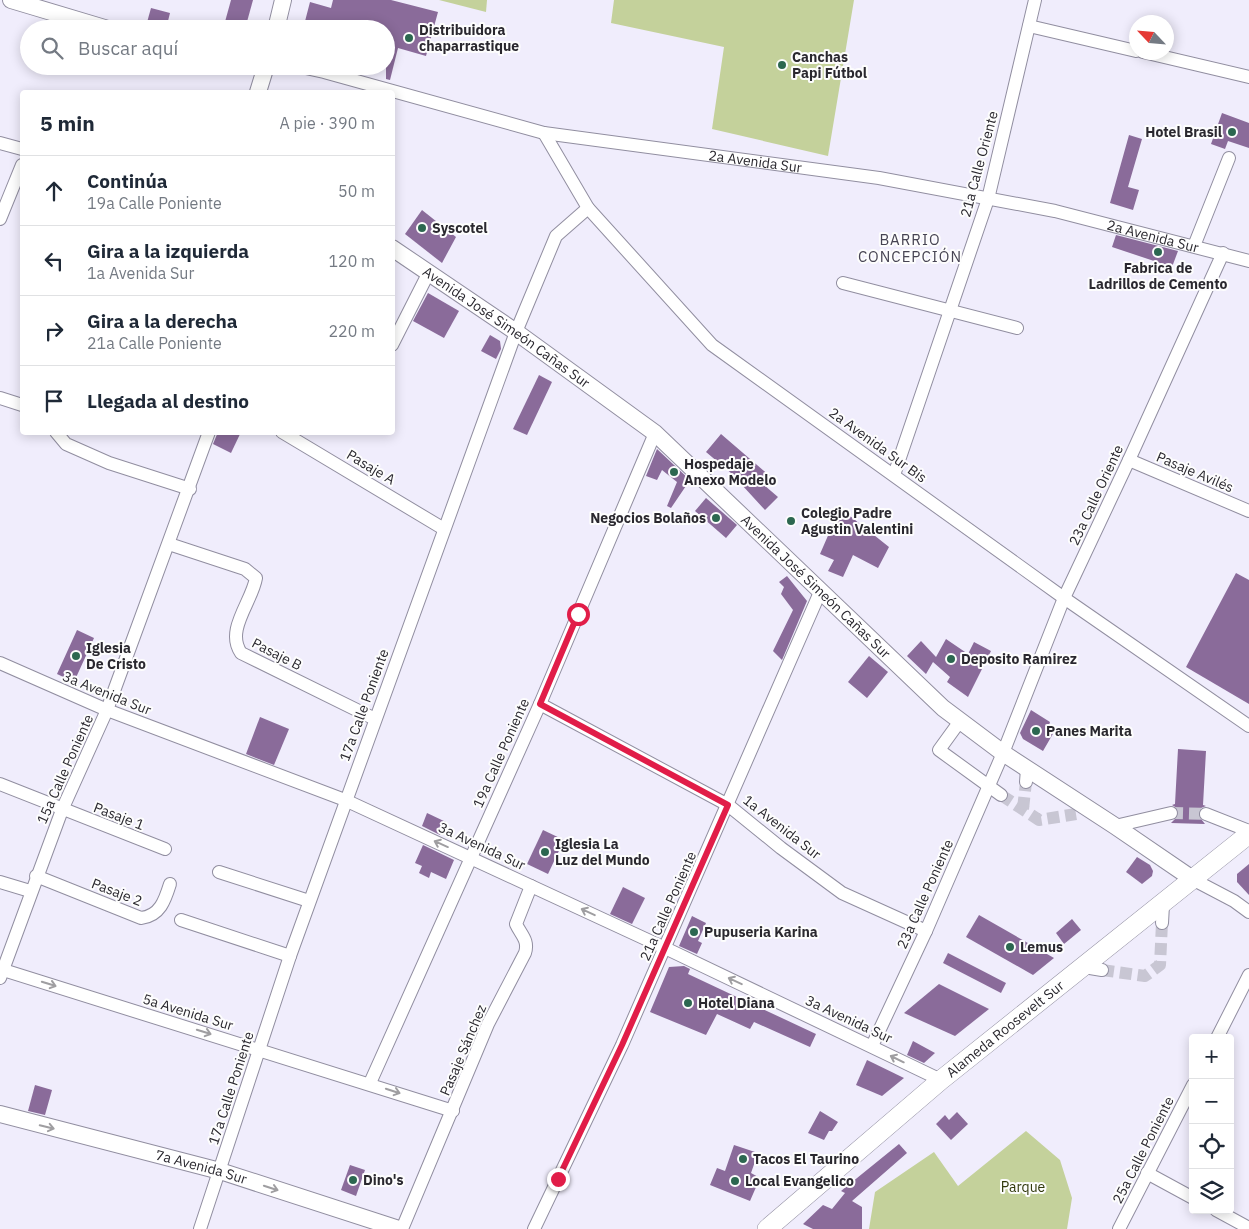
<!DOCTYPE html>
<html lang="es">
<meta charset="utf-8">
<style>
body{margin:0;font-family:"IBM Plex Sans",sans-serif;background:#f6f6f7;color:#1f2937}
.controls{position:absolute;right:15px;bottom:15px;display:grid;overflow:hidden;border-radius:5px;box-shadow:0 2px 12px #0003}
.controls button{width:45px;height:45px;display:grid;place-items:center;padding:0;border:0;border-bottom:1px solid #e0e1e3;background:#fff;color:#1f2937;font:25px sans-serif}
.compass{position:absolute;left:1129px;top:15px;width:45px;height:45px;border-radius:50%;background:#fff;box-shadow:0 2px 12px #0003;rotate:296deg}
.stop{position:absolute;width:15px;height:15px;margin:-11px;border:4px solid #e11d48;border-radius:50%;background:#fff}
.stop.end{background:#e11d48;border-color:#fff;box-shadow:0 1px 5px #0008}
.list{margin:0;padding:0;list-style:none}
h2{display:flex;justify-content:space-between;align-items:center;height:65px;margin:0;padding:0 20px;font-size:21px}
h2 small{font-size:16px;font-weight:400;color:#747a83}
.list li{display:grid;grid-template-columns:32px 1fr auto;gap:15px;align-items:center;box-sizing:border-box;height:70px;padding:0 20px;border-top:1px solid #e0e1e3}
.list b{display:block;font-size:19px;white-space:nowrap}
.list p{margin:0;font-size:16px;white-space:nowrap;color:#747a83}
.list em{font-size:16px;font-style:normal;color:#747a83}
.icon{flex:none;width:28px;height:28px;fill:none;stroke:currentColor;stroke-width:2;stroke-linecap:round;stroke-linejoin:round}
.map{position:relative;flex:none;width:1249px;height:1229px;overflow:hidden}
.search{position:absolute;background:#fff;box-shadow:0 2px 12px #0003;left:20px;top:20px;width:375px;height:55px;display:flex;align-items:center;gap:12px;box-sizing:border-box;padding:0 18px;border-radius:28px;color:#747a83;font-size:19px}
.panel{position:absolute;background:#fff;box-shadow:0 2px 12px #0003;left:20px;top:90px;width:375px;height:345px;border-radius:5px}
.map>svg:first-child{display:block}
.green{fill:#c4d19b}
.building{fill:#8a6b9a}
.lines{fill:none;stroke-linecap:round;stroke-linejoin:round}
.minor-tunnel{stroke:#c8c6d3;stroke-width:12;stroke-dasharray:12 6;stroke-linecap:butt}
.minor-casing{stroke:#918ea0;stroke-width:14}
.major-casing{stroke:#918ea0;stroke-width:18}
.highway-casing{stroke:#918ea0;stroke-width:20}
.minor{stroke:#fff;stroke-width:12}
.major{stroke:#fff;stroke-width:16}
.highway{stroke:#fff;stroke-width:19}
.oneway{stroke:#9f9ea1}
.route{stroke:#e11d48;stroke-width:6}
.poi-dot{fill:#2c6750;stroke:#fdfdfd;stroke-width:2}
.labels{text-anchor:middle;dominant-baseline:central;stroke-width:4;stroke-linejoin:round;paint-order:stroke}
.poi-label{font-size:14px;font-weight:bold;fill:#2a282f;stroke:#fdfdfd;text-anchor:start}
.street-label{font-size:14px;fill:#2a282f;stroke:#fdfdfd}
.park-label{font-size:14px;fill:#30380b;stroke:#fdfdfd}
.neighbourhood-label{font-size:15px;letter-spacing:1px;fill:#474453;stroke:#fdfdfd}
</style>
<div class="map">
<svg width="1249" height="1229" viewBox="0 0 1249 1229">
<rect width="100%" height="100%" fill="#f0edfc"/>
<g class="green">
<polygon points="439,0 487,0 486,12"/>
<polygon points="614,0 854,0 828,156 712,129 724,47 611,23"/>
<polygon points="1026,1131 1060,1160 1072,1198 1067,1229 869,1229 875,1192 934,1152 958,1186"/>
</g>
<g class="building">
<polygon points="231,0 253,0 245,29 223,29"/>
<polygon points="333,0 391,0 438,12 426,56 398,48 390,80 386,79 386,29 303,29 310,2 331,8"/>
<polygon points="151,8 170,13 166,29 146,26"/>
<polygon points="1222,113 1249,123 1249,148 1228,141 1225,149 1211,144"/>
<polygon points="1129,135 1142,139 1128,187 1139,190 1133,210 1110,203"/>
<polygon points="422,210 456,237 442,263 405,234"/>
<polygon points="1116,235 1178,251 1172,267 1112,247"/>
<polygon points="428,293 459,311 444,338 413,321"/>
<polygon points="490,335 500,341 501,349 496,359 481,351"/>
<polygon points="539,375 552,382 527,435 513,429"/>
<polygon points="218,432 241,432 231,453 213,444"/>
<polygon points="721,434 771,477 764,485 778,497 765,510 731,473 706,452"/>
<polygon points="657,449 690,480 671,508 667,506 677,482 662,470 657,480 646,476"/>
<polygon points="706,498 737,525 726,538 695,511"/>
<polygon points="840,508 889,547 878,568 853,555 843,577 828,571 834,560 820,554"/>
<polygon points="1236,573 1249,580 1249,704 1186,667"/>
<polygon points="787,576 807,601 782,660 773,651 793,610 781,594 784,587 779,582"/>
<polygon points="77,630 94,638 74,682 57,674"/>
<polygon points="946,639 968,654 974,642 991,651 968,697 947,682 950,677 933,662 926,674 907,656 921,641 936,657"/>
<polygon points="869,656 888,672 867,698 848,682"/>
<polygon points="1031,710 1050,722 1048,728 1054,732 1043,751 1023,739 1020,733"/>
<polygon points="260,717 289,729 274,765 246,754"/>
<polygon points="1178,749 1206,751 1203,805 1206,806 1201,808 1198,815 1205,824 1171,823 1179,815 1177,808 1172,805 1175,804"/>
<polygon points="427,813 446,822 440,835 422,826"/>
<polygon points="543,830 564,840 548,874 527,864"/>
<polygon points="423,845 454,860 446,879 431,872 429,878 419,873 422,866 415,863"/>
<polygon points="1137,857 1150,865 1153,871 1152,876 1142,884 1126,872"/>
<polygon points="1249,864 1249,895 1237,882 1237,874"/>
<polygon points="623,887 645,898 632,924 610,914"/>
<polygon points="979,915 1054,958 1033,975 966,937"/>
<polygon points="692,916 706,923 698,941 702,943 697,954 679,946"/>
<polygon points="1072,919 1081,930 1064,944 1056,933"/>
<polygon points="948,953 1006,983 1001,993 943,963"/>
<polygon points="684,966 690,969 688,974 816,1034 810,1047 754,1022 750,1029 717,1014 706,1035 650,1012 669,967"/>
<polygon points="939,984 989,1009 955,1036 904,1013"/>
<polygon points="913,1041 935,1053 924,1063 907,1055"/>
<polygon points="867,1060 904,1078 882,1096 856,1085"/>
<polygon points="35,1085 52,1090 45,1115 28,1111"/>
<polygon points="820,1111 838,1122 832,1131 829,1131 824,1140 808,1133"/>
<polygon points="957,1112 968,1124 951,1140 936,1124 945,1115 949,1120"/>
<polygon points="899,1144 907,1153 852,1201 862,1207 862,1229 813,1229 803,1224 823,1205 832,1209 845,1193 841,1191"/>
<polygon points="734,1145 758,1153 751,1173 760,1178 750,1201 710,1185 717,1168 725,1171"/>
<polygon points="350,1165 365,1170 356,1196 341,1190"/>
</g>
<g class="lines">
<g class="minor-tunnel">
<polyline points="1001,795 1039,820 1076,814"/>
<polyline points="1023,809 1026,782"/>
<polyline points="1171,813 1206,814"/>
<polyline points="1102,970 1145,976 1160,965 1162,923"/>
</g>
<g class="minor-casing">
<g id="minor">
<polyline points="1029,26 1136,51"/>
<polyline points="1143,52 1249,77"/>
<path id="s1" d="M266,67h35l23,5 220,61 335,45 176,33 194,50"/>
<polyline points="544,133 588,208 712,345 1064,598 1249,726"/>
<polyline points="0,143 22,149"/>
<polyline points="0,219 22,165"/>
<polyline points="1194,246 1229,158"/>
<polyline points="843,283 1017,328"/>
<polyline points="392,345 428,274"/>
<polyline points="0,398 22,405"/>
<polyline points="56,432 66,444 109,463 190,489"/>
<polyline points="282,432 444,529"/>
<polyline points="1129,460 1249,511"/>
<polyline points="894,475 988,199 1035,0"/>
<path d="M169,544l76,25 11,9c-4,24 -31,52 -15,75l134,66"/>
<polyline points="0,663 107,710 345,800 665,948 941,1080"/>
<polyline points="540,704 728,805 781,848 842,893 926,931"/>
<polyline points="960,721 939,750 1001,795"/>
<polyline points="1026,782 1027,769"/>
<polyline points="0,784 165,849"/>
<polyline points="1206,814 1249,831"/>
<polyline points="1115,826 1171,813"/>
<polyline points="219,872 309,901"/>
<path d="M36,876l105,42c19,-2 24,-18 29,-34"/>
<polyline points="1194,880 1234,901 1249,912"/>
<polyline points="0,882 30,891"/>
<polyline points="181,920 290,956"/>
<polyline points="1162,923 1163,905"/>
<polyline points="1084,967 1102,970"/>
<polyline points="0,969 453,1111"/>
<polyline points="0,978 62,810 107,710 209,432"/>
<polyline points="1217,1038 1249,975"/>
<polyline points="872,1046 926,931 1003,753 1064,598 1129,460 1223,253"/>
<polyline points="370,1083 540,704 655,433"/>
<polyline points="1147,1173 1193,1198"/>
<polyline points="1216,1210 1249,1228"/>
<polyline points="200,1229 290,956 516,332 556,236 588,208"/>
<path d="M402,1229l86,-205 37,-71c4,-13 -4,-18 -9,-29l15,-38"/>
<polyline points="534,1229 622,1045 821,590"/>
<polyline points="1119,1229 1193,1085"/>
</g>
</g>
<g class="major-casing">
<g id="major">
<polyline points="11,0 108,29"/>
<polyline points="276,29 283,0"/>
<polyline points="258,92 266,66"/>
<path id="s2" d="M392,248l124,84 139,101 288,275 60,45 112,73 79,54"/>
<path id="s3" d="M0,1114l220,57 179,58"/>
</g>
</g>
<g class="highway-casing">
<g id="highway">
<path id="s4" d="M767,1229l174,-149 308,-246"/>
</g>
</g>
<use href="#minor" class="minor"/>
<use href="#major" class="major"/>
<use href="#highway" class="highway"/>
</g>
<defs><path id="oneway-shaft" d="M-6 0H5M1.5-3L5.5 0L1.5 3" fill="none" stroke-width="1.6" stroke-linecap="round" stroke-linejoin="round" transform="scale(1.25)"/></defs>
<g class="oneway">
<use href="#oneway-shaft" transform="translate(441 844) rotate(-156)"/>
<use href="#oneway-shaft" transform="translate(588 912) rotate(-155)"/>
<use href="#oneway-shaft" transform="translate(735 981) rotate(-155)"/>
<use href="#oneway-shaft" transform="translate(49 984) rotate(17)"/>
<use href="#oneway-shaft" transform="translate(204 1032) rotate(17)"/>
<use href="#oneway-shaft" transform="translate(897 1059) rotate(-154)"/>
<use href="#oneway-shaft" transform="translate(393 1091) rotate(18)"/>
<use href="#oneway-shaft" transform="translate(47 1127) rotate(14)"/>
<use href="#oneway-shaft" transform="translate(271 1188) rotate(18)"/>
</g>
<g class="lines">
<polyline class="route" points="558,1179 622,1045 728,805 540,704 578,614"/>
</g>
<g class="poi-dot">
<circle cx="409" cy="38" r="5"/>
<circle cx="782" cy="65" r="5"/>
<circle cx="1232" cy="132" r="5"/>
<circle cx="422" cy="228" r="5"/>
<circle cx="1158" cy="252" r="5"/>
<circle cx="674" cy="472" r="5"/>
<circle cx="716" cy="518" r="5"/>
<circle cx="791" cy="521" r="5"/>
<circle cx="76" cy="656" r="5"/>
<circle cx="951" cy="659" r="5"/>
<circle cx="1036" cy="731" r="5"/>
<circle cx="545" cy="852" r="5"/>
<circle cx="694" cy="932" r="5"/>
<circle cx="1010" cy="947" r="5"/>
<circle cx="688" cy="1003" r="5"/>
<circle cx="743" cy="1159" r="5"/>
<circle cx="353" cy="1180" r="5"/>
<circle cx="735" cy="1181" r="5"/>
</g>
<g class="labels">
<g class="poi-label">
<text x="419" y="30">Distribuidora<tspan x="419" dy="16">chaparrastique</tspan></text>
<text x="792" y="57">Canchas<tspan x="792" dy="16">Papi Fútbol</tspan></text>
<text x="1222" y="132" text-anchor="end">Hotel Brasil</text>
<text x="432" y="228">Syscotel</text>
<text x="1158" y="268" text-anchor="middle">Fabrica de<tspan x="1158" dy="16">Ladrillos de Cemento</tspan></text>
<text x="684" y="464">Hospedaje<tspan x="684" dy="16">Anexo Modelo</tspan></text>
<text x="801" y="513">Colegio Padre<tspan x="801" dy="16">Agustin Valentini</tspan></text>
<text x="706" y="518" text-anchor="end">Negocios Bolaños</text>
<text x="86" y="648">Iglesia<tspan x="86" dy="16">De Cristo</tspan></text>
<text x="961" y="659">Deposito Ramirez</text>
<text x="1046" y="731">Panes Marita</text>
<text x="555" y="844">Iglesia La<tspan x="555" dy="16">Luz del Mundo</tspan></text>
<text x="704" y="932">Pupuseria Karina</text>
<text x="1020" y="947">Lemus</text>
<text x="698" y="1003">Hotel Diana</text>
<text x="753" y="1159">Tacos El Taurino</text>
<text x="363" y="1180">Dino's</text>
<text x="745" y="1181">Local Evangelico</text>
</g>
<g class="street-label">
<text stroke="none"><textPath href="#s1" startOffset="500">2a Avenida Sur</textPath></text>
<text transform="translate(979 164) rotate(-75)">21a Calle Oriente</text>
<text stroke="none"><textPath href="#s1" startOffset="905">2a Avenida Sur</textPath></text>
<text stroke="none"><textPath href="#s2" startOffset="139">Avenida José Simeón Cañas Sur</textPath></text>
<text transform="translate(878 445) rotate(36)">2a Avenida Sur Bis</text>
<text transform="translate(371 467) rotate(31)">Pasaje A</text>
<text transform="translate(1195 472) rotate(23)">Pasaje Avilés</text>
<text transform="translate(1096 495) rotate(-65)">23a Calle Oriente</text>
<text stroke="none"><textPath href="#s2" startOffset="544">Avenida José Simeón Cañas Sur</textPath></text>
<text transform="translate(277 654) rotate(27)">Pasaje B</text>
<text transform="translate(107 693) rotate(22)">3a Avenida Sur</text>
<text transform="translate(364 705) rotate(-70)">17a Calle Poniente</text>
<text transform="translate(501 753) rotate(-66)">19a Calle Poniente</text>
<text transform="translate(65 769) rotate(-66)">15a Calle Poniente</text>
<text transform="translate(119 816) rotate(21)">Pasaje 1</text>
<text transform="translate(782 827) rotate(38)">1a Avenida Sur</text>
<text transform="translate(482 846) rotate(25)">3a Avenida Sur</text>
<text transform="translate(117 892) rotate(21)">Pasaje 2</text>
<text transform="translate(925 894) rotate(-66)">23a Calle Poniente</text>
<text transform="translate(668 906) rotate(-66)">21a Calle Poniente</text>
<text transform="translate(188 1012) rotate(17)">5a Avenida Sur</text>
<text transform="translate(849 1019) rotate(25)">3a Avenida Sur</text>
<text stroke="none"><textPath href="#s4" startOffset="311">Alameda Roosevelt Sur</textPath></text>
<text transform="translate(463 1050) rotate(-67)">Pasaje Sánchez</text>
<text transform="translate(231 1088) rotate(-72)">17a Calle Poniente</text>
<text transform="translate(1143 1150) rotate(-63)">25a Calle Poniente</text>
<text stroke="none"><textPath href="#s3" startOffset="208">7a Avenida Sur</textPath></text>
</g>
<g class="park-label">
<text x="1023" y="1187">Parque</text>
</g>
<g class="neighbourhood-label">
<text x="910" y="239">BARRIO<tspan x="910" dy="17">CONCEPCIÓN</tspan></text>
</g>
</g>
</svg>
<div class="controls">
<button>+</button>
<button>−</button>
<button><svg class="icon" aria-label="locate" viewBox="0 0 24 24"><circle cx="12" cy="12" r="6"/><path d="M12 2v4M12 18v4M2 12h4M18 12h4"/></svg></button>
<button><svg class="icon" aria-label="layers" viewBox="0 0 24 24"><path d="M12 4l9 5-9 5-9-5zM3 14l9 5 9-5"/></svg></button>
</div>
<svg class="compass" viewBox="-18 -18 36 36"><path d="M0-13l5 13h-10z" fill="#e53935"/><path d="M0 13l5-13h-10z" fill="#747a83"/></svg>
<div class="stop" style="left:578px;top:614px"></div>
<div class="stop end" style="left:558px;top:1179px"></div>
<div class="search"><svg class="icon" aria-label="search" viewBox="0 0 24 24"><circle cx="10" cy="10" r="6"/><path d="M15 15l6 6"/></svg>Buscar aquí</div>
<section class="panel">
<h2>5 min<small>A pie · 390 m</small></h2>
<ul class="list">
<li><svg class="icon" aria-label="ahead" viewBox="0 0 24 24"><path d="M12 20V5M6 11l6-6 6 6"/></svg><div><b>Continúa</b><p>19a Calle Poniente</p></div><em>50 m</em></li>
<li><svg class="icon" aria-label="left" viewBox="0 0 24 24"><path d="M17 20v-9H6M10 6l-5 5 5 5"/></svg><div><b>Gira a la izquierda</b><p>1a Avenida Sur</p></div><em>120 m</em></li>
<li><svg class="icon" aria-label="right" viewBox="0 0 24 24"><path d="M7 20v-9h11M14 6l5 5-5 5"/></svg><div><b>Gira a la derecha</b><p>21a Calle Poniente</p></div><em>220 m</em></li>
<li><svg class="icon" aria-label="arrive" viewBox="0 0 24 24"><path d="M6 21V4h12l-3 4 3 4H6"/></svg><div><b>Llegada al destino</b></div></li>
</ul>
</section>
</div>
